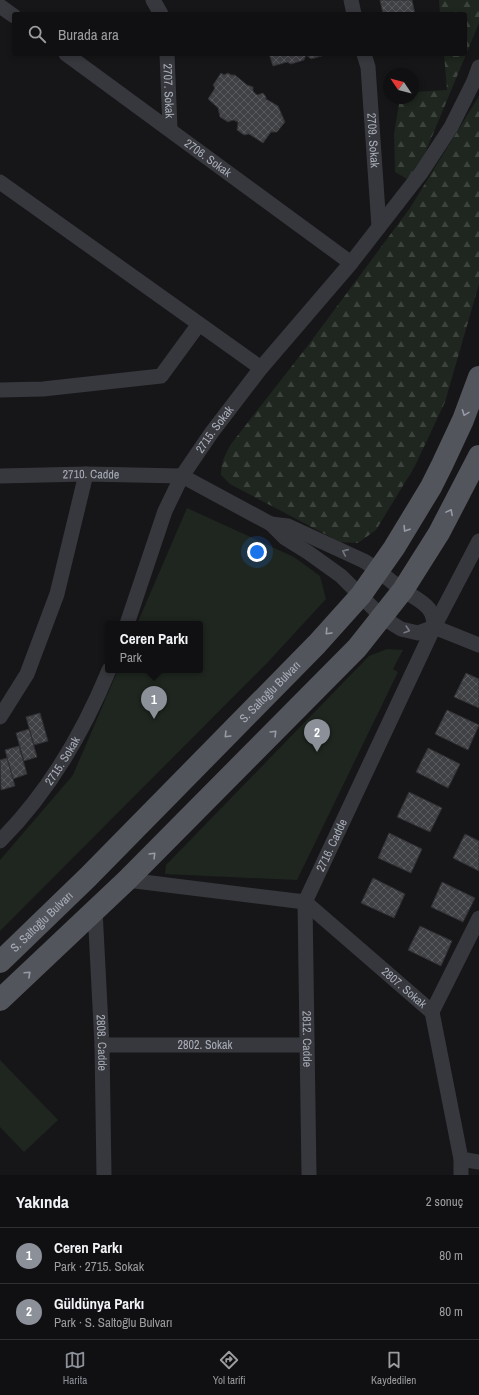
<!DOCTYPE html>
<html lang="tr">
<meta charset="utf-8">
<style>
body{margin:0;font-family:"Archivo Narrow",sans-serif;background:#19191b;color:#f1f3f6}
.compass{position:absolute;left:383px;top:68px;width:36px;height:36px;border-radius:50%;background:#101012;box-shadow:0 2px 6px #0003;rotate:305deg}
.you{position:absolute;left:257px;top:552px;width:14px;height:14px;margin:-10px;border:3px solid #fff;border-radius:50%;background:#1a73e8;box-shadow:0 0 0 6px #1a73e833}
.badge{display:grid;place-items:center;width:26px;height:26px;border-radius:50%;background:#8c9099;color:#fff;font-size:13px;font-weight:700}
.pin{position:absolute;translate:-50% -33px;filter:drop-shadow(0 1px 2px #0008)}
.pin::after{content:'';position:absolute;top:21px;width:14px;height:12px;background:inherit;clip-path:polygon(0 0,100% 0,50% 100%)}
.popup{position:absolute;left:105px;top:621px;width:98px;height:52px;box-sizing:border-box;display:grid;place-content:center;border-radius:4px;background:#101012;filter:drop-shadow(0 1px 3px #0005);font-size:13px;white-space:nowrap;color:#9c9d9f}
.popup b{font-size:15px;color:#f1f3f6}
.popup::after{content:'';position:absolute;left:50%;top:100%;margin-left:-8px;border:8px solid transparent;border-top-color:#101012}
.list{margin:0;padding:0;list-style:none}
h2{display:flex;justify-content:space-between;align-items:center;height:52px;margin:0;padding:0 16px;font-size:17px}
h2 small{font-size:13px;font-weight:400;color:#9c9d9f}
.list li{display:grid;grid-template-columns:26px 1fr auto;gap:12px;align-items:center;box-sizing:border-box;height:56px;padding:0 16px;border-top:1px solid #303032}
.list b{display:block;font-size:15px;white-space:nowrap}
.list p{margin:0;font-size:13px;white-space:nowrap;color:#9c9d9f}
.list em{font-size:13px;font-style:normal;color:#9c9d9f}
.icon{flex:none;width:22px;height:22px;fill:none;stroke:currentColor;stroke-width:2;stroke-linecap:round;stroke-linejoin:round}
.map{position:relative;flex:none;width:479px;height:1175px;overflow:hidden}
.search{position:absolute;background:#101012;box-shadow:0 2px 6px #0003;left:12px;right:12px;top:12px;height:44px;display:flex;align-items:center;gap:10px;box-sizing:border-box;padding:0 14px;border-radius:4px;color:#9c9d9f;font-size:15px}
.sheet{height:164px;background:#101012}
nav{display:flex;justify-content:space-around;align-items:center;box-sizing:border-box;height:56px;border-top:1px solid #303032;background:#101012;font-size:11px;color:#9c9d9f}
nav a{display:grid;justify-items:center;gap:2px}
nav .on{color:#8c9099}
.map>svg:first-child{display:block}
.forest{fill:url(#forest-firs)}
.park{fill:#1e261f}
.building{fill:url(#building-cross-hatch);stroke:#303034}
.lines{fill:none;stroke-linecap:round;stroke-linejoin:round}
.street{stroke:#37383d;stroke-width:15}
.primary{stroke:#53555c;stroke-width:22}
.oneway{stroke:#979ba6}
.oneway2{stroke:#757881}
.labels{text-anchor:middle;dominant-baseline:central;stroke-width:3.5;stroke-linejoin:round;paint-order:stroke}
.street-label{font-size:12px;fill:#a8adb8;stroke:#111113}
</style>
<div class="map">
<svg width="479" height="1175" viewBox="0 0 479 1175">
<defs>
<pattern id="forest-firs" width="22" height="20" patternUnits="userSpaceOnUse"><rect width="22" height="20" fill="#1e261f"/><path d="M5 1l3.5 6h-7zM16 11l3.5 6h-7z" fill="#3c433d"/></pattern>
<pattern id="building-cross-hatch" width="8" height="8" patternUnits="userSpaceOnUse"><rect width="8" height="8" fill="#404145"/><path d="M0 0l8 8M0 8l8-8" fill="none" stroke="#595a5e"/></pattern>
</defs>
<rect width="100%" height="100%" fill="#161618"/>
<g class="forest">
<polygon points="439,0 479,0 479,23 421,163 407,179 395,172 394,134 400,98 413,98 413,92 447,90 444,54 465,54 465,14 440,14"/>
<path d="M479,96v188l-34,118 -30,64 -39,64 -18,13 -18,-1 -110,-58 -9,-9c0,-13 4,-20 10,-31l75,-96 104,-140z"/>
</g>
<g class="park">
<polygon points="187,508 294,557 320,576 326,599 268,662 0,931 0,860 73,775 118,670 200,670 200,624 137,624"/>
<polygon points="387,649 403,650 393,669 398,672 297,880 165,874 166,865 369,656"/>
<polygon points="0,1060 58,1120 24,1152 0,1127"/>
</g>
<g class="building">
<polygon points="380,0 412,0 415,14 383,14"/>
<polygon points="269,54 325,54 325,55 311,59 306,55 304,60 291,64 287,62 273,66"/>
<polygon points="221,73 224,75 228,73 231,75 235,75 247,85 253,87 253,91 257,95 263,93 266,97 266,99 278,106 285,122 277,132 271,132 263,143 249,134 244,135 237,130 238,122 233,120 228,122 220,117 218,108 208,99 215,88 213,85"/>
<polygon points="466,673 479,679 479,708 454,697"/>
<polygon points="447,710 479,725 468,750 435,734"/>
<polygon points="40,713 48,741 34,745 26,717"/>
<polygon points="29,729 37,757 24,761 16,733"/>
<polygon points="19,746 27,774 13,779 5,750"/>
<polygon points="428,748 460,764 448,788 416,772"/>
<polygon points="7,758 15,786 1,790 0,760"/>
<polygon points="409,792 442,808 430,832 397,817"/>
<polygon points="389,833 422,849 411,873 378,858"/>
<polygon points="465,834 479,841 479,871 453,858"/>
<polygon points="373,878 405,894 394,918 361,903"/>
<polygon points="442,882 475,898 463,922 431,907"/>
<polygon points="420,926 452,941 441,966 408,950"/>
</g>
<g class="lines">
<g class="street">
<polyline points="153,0 161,14"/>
<polyline points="351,0 354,14"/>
<polyline points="0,6 14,16"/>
<path id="s1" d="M66,54l285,209"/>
<path id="s2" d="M167,54l3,75"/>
<path id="s3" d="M364,54l4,13 11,160"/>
<polyline points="0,182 261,368"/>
<polyline points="0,390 43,389 161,376 199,324"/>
<path id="s4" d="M0,476l86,-2 96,2 89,48 14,14 24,15 32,23 41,41 11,7 8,5 17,4 16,-6"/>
<path d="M271,524l17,2 76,35c15,9 26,20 40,30 8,5 19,10 25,18 4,5 5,11 5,18"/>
<path id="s5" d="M127,624l38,-113 17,-35 30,-44 49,-64 90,-105 70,-90 30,-46 23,-46 5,-14"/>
<polyline points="434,627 479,645"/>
<polyline points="0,717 27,674 57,594 86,474"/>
<path id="s6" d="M0,841c49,-49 83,-108 109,-171"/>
<path id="s7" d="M127,880l178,22 129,-275 45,-86"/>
<path id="s8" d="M305,902l127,110 29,147v16"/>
<path id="s9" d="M305,902l4,273"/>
<path id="s10" d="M95,910l7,135 2,130"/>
<polyline points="432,1012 479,918"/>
<path id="s11" d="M102,1045h205"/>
<polyline points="461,1159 479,1162"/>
</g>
<g class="primary">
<path id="s12" d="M0,962l88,-85 229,-233 44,-49 33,-47 37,-61 11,-22 21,-45 16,-43"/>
<polyline points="0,1000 127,880 357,648 403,590 439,533 479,456"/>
</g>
</g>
<defs><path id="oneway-chevron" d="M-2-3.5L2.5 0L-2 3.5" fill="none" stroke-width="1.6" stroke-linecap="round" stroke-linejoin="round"/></defs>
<g class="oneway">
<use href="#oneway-chevron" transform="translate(465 413) rotate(111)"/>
<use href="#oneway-chevron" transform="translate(450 512) rotate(-62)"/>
<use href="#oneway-chevron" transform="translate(406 529) rotate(122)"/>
<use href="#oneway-chevron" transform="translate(328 632) rotate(133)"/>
<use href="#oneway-chevron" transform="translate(274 733) rotate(-45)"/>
<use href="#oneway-chevron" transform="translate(227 735) rotate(135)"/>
<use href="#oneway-chevron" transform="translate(153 855) rotate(-45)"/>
<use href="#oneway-chevron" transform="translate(28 974) rotate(-43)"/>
</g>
<g class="oneway2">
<use href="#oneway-chevron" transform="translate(345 552) rotate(-156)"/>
<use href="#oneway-chevron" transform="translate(407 630) rotate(17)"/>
</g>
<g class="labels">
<g class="street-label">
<text stroke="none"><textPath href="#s2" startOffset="37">2707. Sokak</textPath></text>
<text stroke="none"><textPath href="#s3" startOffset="87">2709. Sokak</textPath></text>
<text stroke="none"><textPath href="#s1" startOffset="176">2706. Sokak</textPath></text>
<text stroke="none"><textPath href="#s5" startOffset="215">2715. Sokak</textPath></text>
<text stroke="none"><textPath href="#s4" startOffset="91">2710. Cadde</textPath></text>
<text stroke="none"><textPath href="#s12" startOffset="382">S. Saltoğlu Bulvarı</textPath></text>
<text stroke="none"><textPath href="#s6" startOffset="102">2715. Sokak</textPath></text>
<text stroke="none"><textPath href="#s7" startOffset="242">2716. Cadde</textPath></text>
<text stroke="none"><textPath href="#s12" startOffset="58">S. Saltoğlu Bulvarı</textPath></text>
<text stroke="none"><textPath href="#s8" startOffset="131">2807. Sokak</textPath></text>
<text stroke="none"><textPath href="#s9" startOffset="137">2812. Cadde</textPath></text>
<text stroke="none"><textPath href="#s10" startOffset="133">2808. Cadde</textPath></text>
<text stroke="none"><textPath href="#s11" startOffset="103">2802. Sokak</textPath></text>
</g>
</g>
</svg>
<svg class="compass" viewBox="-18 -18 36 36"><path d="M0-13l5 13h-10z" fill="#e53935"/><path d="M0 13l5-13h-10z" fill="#9c9d9f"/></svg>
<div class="you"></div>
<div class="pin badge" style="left:154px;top:719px">1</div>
<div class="popup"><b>Ceren Parkı</b>Park</div>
<div class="pin badge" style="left:317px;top:752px">2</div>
<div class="search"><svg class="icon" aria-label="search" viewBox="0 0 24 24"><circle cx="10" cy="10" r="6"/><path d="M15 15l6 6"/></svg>Burada ara</div>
</div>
<section class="sheet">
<h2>Yakında<small>2 sonuç</small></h2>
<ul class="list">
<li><span class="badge">1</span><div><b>Ceren Parkı</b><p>Park · 2715. Sokak</p></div><em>80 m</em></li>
<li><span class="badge">2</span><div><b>Güldünya Parkı</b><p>Park · S. Saltoğlu Bulvarı</p></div><em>80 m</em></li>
</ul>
</section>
<nav>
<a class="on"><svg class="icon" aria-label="map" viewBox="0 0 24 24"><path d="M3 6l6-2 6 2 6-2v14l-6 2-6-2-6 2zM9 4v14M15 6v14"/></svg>Harita</a>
<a><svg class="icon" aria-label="directions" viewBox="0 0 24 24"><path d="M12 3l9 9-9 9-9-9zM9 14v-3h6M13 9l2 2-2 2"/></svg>Yol tarifi</a>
<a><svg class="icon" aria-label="saved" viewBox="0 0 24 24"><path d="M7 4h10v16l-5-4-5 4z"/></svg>Kaydedilen</a>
</nav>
